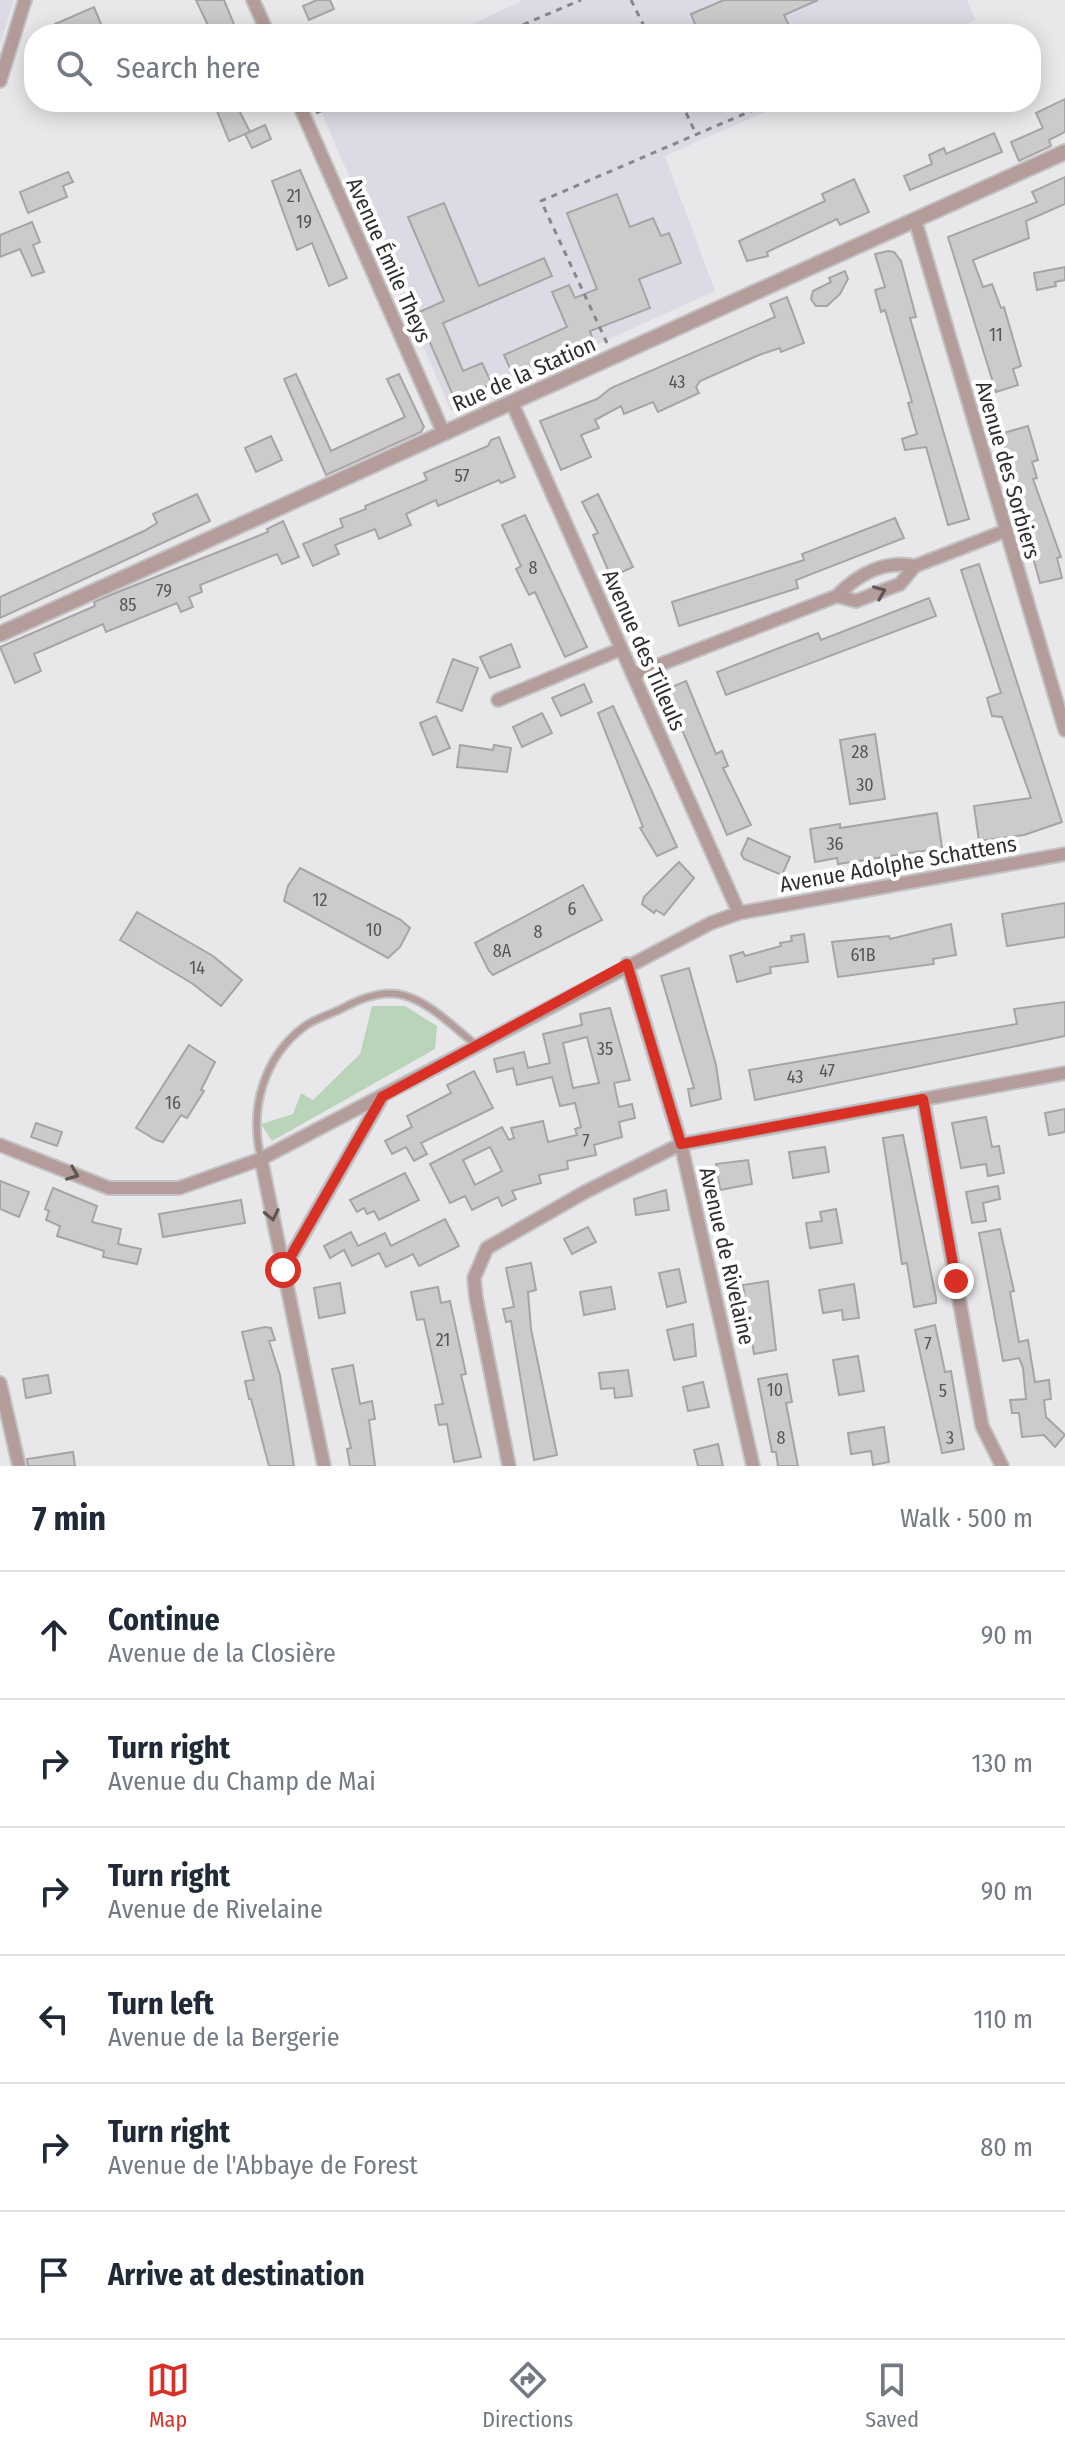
<!DOCTYPE html>
<meta charset="utf-8">
<style>
body{margin:0;font-family:"Fira Sans Condensed",sans-serif;background:#f6f6f7;color:#1f2937}
.stop{position:absolute;width:24px;height:24px;margin:-18px;border:6px solid #d93025;border-radius:50%;background:#fff}
.stop.end{background:#d93025;border-color:#fff;box-shadow:0 2px 8px #0008}
.list{margin:0;padding:0;list-style:none}
h2{display:flex;justify-content:space-between;align-items:center;height:104px;margin:0;padding:0 32px;font-size:34px}
h2 small{font-size:26px;font-weight:400;color:#747a83}
.list li{display:grid;grid-template-columns:52px 1fr auto;gap:24px;align-items:center;box-sizing:border-box;height:128px;padding:0 32px;border-top:2px solid #e0e1e3}
.list b{display:block;font-size:30px;white-space:nowrap}
.list p{margin:0;font-size:26px;white-space:nowrap;color:#747a83}
.list em{font-size:26px;font-style:normal;color:#747a83}
.icon{flex:none;width:44px;height:44px;fill:none;stroke:currentColor;stroke-width:2;stroke-linecap:round;stroke-linejoin:round}
.map{position:relative;flex:none;width:1065px;height:1466px;overflow:hidden}
.search{position:absolute;background:#fff;box-shadow:0 4px 20px #0003;left:24px;right:24px;top:24px;height:88px;display:flex;align-items:center;gap:20px;box-sizing:border-box;padding:0 28px;border-radius:32px;color:#747a83;font-size:30px}
.sheet{height:872px;background:#fff}
nav{display:flex;justify-content:space-around;align-items:center;box-sizing:border-box;height:112px;border-top:2px solid #e0e1e3;background:#fff;font-size:22px;color:#747a83}
nav a{display:grid;justify-items:center;gap:4px}
nav .on{color:#d93025}
.map>svg:first-child{display:block}
.built{fill:#dbdbe5}
.green{fill:#b9d4b9}
.building{fill:#cdcacc;stroke:#a6a4a5;stroke-width:2;fill-rule:evenodd}
.lines{fill:none;stroke-linecap:round;stroke-linejoin:round}
.service-casing{stroke:#c3c3c6;stroke-width:10}
.minor-casing{stroke:#c3c3c6;stroke-width:16}
.tertiary-casing{stroke:#c3c3c6;stroke-width:18}
.path{stroke:#878789;stroke-width:3;stroke-dasharray:6 6;stroke-linecap:butt}
.service{stroke:#b49c9a;stroke-width:6}
.minor{stroke:#b49c9a;stroke-width:12}
.tertiary{stroke:#b49c9a;stroke-width:14}
.oneway{stroke:#5e5555}
.route{stroke:#d93025;stroke-width:10}
.labels{text-anchor:middle;dominant-baseline:central;stroke-width:8;stroke-linejoin:round;paint-order:stroke}
.number-label{font-size:18px;fill:#565657}
.street-label{font-size:22px;fill:#2f2f30;stroke:#fff}
</style>
<div class="map">
<svg width="1065" height="1466" viewBox="0 0 1065 1466">
<rect width="100%" height="100%" fill="#e8e8eb"/>
<g class="built">
<polygon points="0,0 14,0 0,46"/>
<polygon points="523,0 967,0 976,20 944,34 452,34"/>
<polygon points="317,102 788,102 665,156 715,291 451,411"/>
</g>
<polygon class="green" points="372,1006 405,1006 437,1026 435,1049 272,1141 261,1124 293,1114 301,1093 313,1100 360,1054"/>
<g class="building">
<polygon points="196,0 224,0 238,34 212,34"/>
<polygon points="317,0 330,0 334,9 309,20 303,6"/>
<polygon points="724,0 818,0 784,15 793,34 699,34 691,14"/>
<polygon points="94,7 105,34 60,34 55,24"/>
<polygon points="1065,99 1065,132 1049,140 1051,146 1019,161 1011,142 1043,128 1036,113"/>
<polygon points="224,102 235,102 250,132 229,141 215,106"/>
<polygon points="265,125 271,139 252,148 245,134"/>
<polygon points="994,133 1002,152 910,190 904,176 932,164 929,155 944,148 946,154"/>
<polygon points="300,170 347,278 329,286 312,243 297,250 272,181"/>
<polygon points="68,172 73,182 63,186 67,197 28,213 20,192"/>
<polygon points="1065,177 1065,204 1026,221 1029,238 973,260 983,287 992,284 1001,308 1004,307 1021,366 1013,369 1018,385 996,392 948,237 1037,202 1032,192"/>
<polygon points="854,179 869,212 840,225 837,219 767,252 768,256 747,261 739,241 825,201 822,194"/>
<polygon points="617,194 630,227 653,218 661,236 669,233 681,263 639,279 650,308 590,331 593,340 513,375 504,355 567,327 552,292 569,285 575,298 597,289 567,213"/>
<polygon points="444,203 479,286 544,258 552,276 443,323 463,371 482,363 492,384 455,400 417,313 444,301 408,217"/>
<polygon points="32,222 40,242 33,245 44,272 32,276 20,249 0,257 0,235"/>
<polygon points="888,251 894,252 901,261 916,317 910,318 969,519 948,525 926,447 905,450 902,439 917,434 908,403 912,402 885,310 881,312 875,290 885,287 875,254"/>
<polygon points="1065,267 1065,280 1055,282 1056,286 1037,290 1034,273"/>
<polygon points="845,271 848,279 840,294 827,306 816,306 811,299 813,291 831,282 829,278"/>
<polygon points="787,297 804,343 781,352 780,348 759,355 700,381 696,387 699,393 658,412 653,402 624,414 621,406 595,420 599,428 581,435 591,457 561,470 540,421 597,399 611,388 775,317 770,304"/>
<polygon points="296,374 331,451 405,417 387,379 399,374 424,427 421,432 326,475 284,379"/>
<polygon points="1028,426 1038,460 1032,462 1037,478 1033,479 1061,557 1057,558 1062,578 1040,583 1000,434"/>
<polygon points="271,436 282,460 256,472 245,448"/>
<polygon points="499,437 515,477 501,483 499,480 438,506 436,500 406,514 411,525 379,539 375,529 335,545 339,554 313,566 303,544 343,527 340,519 366,509 365,506 427,480 424,473 488,446 491,440"/>
<polygon points="197,494 210,521 0,618 0,597 144,531 157,523 153,514"/>
<polygon points="598,494 633,567 611,577 593,535 598,533 582,502"/>
<polygon points="525,515 587,647 565,657 535,592 529,595 516,569 521,566 502,525"/>
<polygon points="895,518 904,538 796,580 798,588 679,626 672,602 804,560 802,554"/>
<polygon points="283,521 299,557 282,564 277,554 200,585 202,592 189,597 193,607 181,612 177,603 106,632 103,624 48,648 34,654 41,671 15,683 0,647 95,606 94,602 108,596 268,532 267,529"/>
<polygon points="979,564 1062,822 1024,835 979,841 974,806 1031,798 1002,717 992,716 987,698 1001,693 961,570"/>
<polygon points="929,598 936,616 726,695 717,672 818,633 821,640"/>
<polygon points="511,644 520,667 490,678 480,657"/>
<polygon points="453,659 478,668 462,711 437,702"/>
<polygon points="686,681 716,754 722,751 728,766 723,768 751,825 727,835 665,690"/>
<polygon points="584,684 592,702 561,716 552,698"/>
<polygon points="613,706 677,847 657,856 640,828 643,827 598,713"/>
<polygon points="542,713 552,733 522,747 513,727"/>
<polygon points="436,716 450,748 433,755 420,723"/>
<polygon points="875,734 885,799 850,804 840,740"/>
<polygon points="460,745 493,750 494,745 511,748 507,772 457,767"/>
<polygon points="937,813 942,848 838,864 837,858 815,862 810,829 840,824 840,828"/>
<polygon points="748,838 790,857 782,875 744,859 741,854"/>
<polygon points="679,862 694,878 664,915 656,910 654,913 642,904 644,897"/>
<polygon points="300,868 401,920 410,928 400,947 388,958 284,901 288,886"/>
<polygon points="583,885 602,920 493,975 489,971 475,943"/>
<polygon points="1065,903 1065,937 1007,946 1002,914"/>
<polygon points="137,912 213,956 242,980 221,1006 193,984 120,940"/>
<polygon points="951,924 956,955 933,959 934,964 838,977 832,942 889,936 890,939"/>
<polygon points="804,934 808,962 770,967 771,973 737,982 730,956 743,952 745,956 781,946 780,943 792,941 791,936"/>
<polygon points="689,968 716,1065 721,1099 691,1106 688,1089 694,1088 661,976"/>
<polygon points="1065,1002 1065,1036 755,1100 749,1070 1017,1024 1014,1009"/>
<path d="M610,1008l20,72 -16,3 5,24 13,-3 3,14 -16,4 3,15 -28,8 2,10 -29,6 1,8 -29,6 2,8 -29,8 4,8 -14,7 -4,-9 -26,13 -7,-14 -15,7 -20,-39 72,-37 7,13 5,-2 -3,-10 32,-7 5,21 29,-7 -2,-6 6,-2 -6,-24 -15,3 -8,-29 -35,8 -4,-17 -16,4 -3,-13 30,-7 4,16 22,-5 -7,-29 39,-9 -2,-11zM587,1037l12,46 -26,5 -10,-45zM490,1147l12,24 -27,14 -12,-25z"/>
<polygon points="189,1045 215,1062 201,1090 204,1091 187,1118 181,1115 163,1142 156,1140 136,1128"/>
<polygon points="474,1071 493,1108 421,1143 427,1154 414,1161 406,1147 392,1154 385,1141 412,1127 407,1116 451,1093 447,1085"/>
<polygon points="1065,1109 1065,1132 1049,1135 1045,1113"/>
<polygon points="986,1117 992,1147 999,1146 1004,1173 988,1176 986,1164 961,1168 952,1123"/>
<polygon points="36,1123 62,1132 57,1146 31,1137"/>
<polygon points="903,1135 936,1298 936,1303 914,1307 907,1263 902,1264 883,1138"/>
<polygon points="825,1147 829,1172 793,1178 789,1152"/>
<polygon points="748,1160 752,1184 720,1190 716,1164"/>
<polygon points="405,1173 419,1200 379,1220 374,1211 367,1214 364,1208 357,1212 350,1200"/>
<polygon points="0,1181 29,1192 19,1217 0,1209"/>
<polygon points="998,1186 1000,1199 983,1203 986,1221 972,1223 966,1192"/>
<polygon points="53,1188 97,1206 92,1222 121,1229 118,1244 141,1249 137,1264 103,1257 104,1251 57,1236 60,1226 46,1220 49,1211 45,1209"/>
<polygon points="666,1190 669,1210 636,1215 634,1199"/>
<polygon points="241,1200 245,1223 163,1237 159,1214"/>
<polygon points="836,1209 842,1243 810,1248 806,1223 822,1221 820,1212"/>
<polygon points="445,1219 459,1246 419,1266 413,1254 386,1267 379,1253 352,1266 344,1250 330,1258 324,1246 351,1232 358,1246 385,1233 391,1246"/>
<polygon points="588,1227 596,1242 572,1254 564,1239"/>
<polygon points="1000,1229 1014,1291 1010,1292 1019,1342 1028,1340 1035,1382 1049,1380 1051,1399 1044,1400 1046,1417 1065,1435 1055,1447 1044,1435 1022,1437 1019,1413 1012,1413 1010,1400 1026,1399 1023,1368 1019,1358 1003,1361 979,1233"/>
<polygon points="531,1263 536,1290 528,1292 531,1329 557,1455 534,1460 511,1321 506,1322 503,1309 514,1307 506,1268"/>
<polygon points="679,1269 686,1302 667,1307 659,1273"/>
<polygon points="768,1281 776,1350 754,1354 743,1285"/>
<polygon points="340,1283 345,1313 319,1318 314,1288"/>
<polygon points="854,1284 859,1318 843,1320 842,1310 823,1313 819,1290"/>
<polygon points="438,1287 441,1303 450,1301 466,1374 461,1375 481,1457 454,1462 447,1424 439,1425 435,1405 443,1404 424,1319 417,1320 411,1292"/>
<polygon points="611,1287 615,1309 584,1315 580,1292"/>
<polygon points="693,1324 696,1356 674,1360 667,1330"/>
<polygon points="935,1325 945,1372 951,1371 964,1449 942,1453 915,1330"/>
<polygon points="265,1327 271,1328 275,1340 269,1341 280,1375 294,1466 269,1466 251,1399 249,1399 245,1381 254,1380 242,1332"/>
<polygon points="858,1356 864,1391 839,1395 833,1360"/>
<polygon points="353,1365 360,1404 372,1401 375,1419 369,1420 375,1466 350,1466 347,1449 351,1448 332,1369"/>
<polygon points="628,1370 632,1396 615,1398 614,1388 601,1389 599,1373"/>
<polygon points="787,1374 792,1402 786,1403 798,1466 778,1466 776,1452 772,1452 758,1379"/>
<polygon points="48,1375 51,1393 26,1398 23,1379"/>
<polygon points="703,1382 709,1407 688,1411 683,1387"/>
<polygon points="884,1427 889,1462 873,1465 871,1451 851,1454 848,1433"/>
<polygon points="718,1444 723,1466 698,1466 694,1450"/>
<polygon points="73,1452 75,1466 28,1466 27,1459"/>
</g>
<g class="lines">
<g class="service-casing">
<path id="service" d="M261,1158c-12,-48 2,-101 44,-132 10,-7 23,-11 34,-16 16,-9 39,-19 59,-16 29,5 54,32 77,50"/>
</g>
<g class="minor-casing">
<g id="minor">
<polyline points="253,0 268,34"/>
<polyline points="0,81 25,0"/>
<polyline points="298,102 444,434"/>
<polyline points="915,220 1065,730"/>
<polyline points="512,403 739,913"/>
<polyline points="837,596 856,601 900,584 915,566 1005,531"/>
<path d="M633,675l204,-79c21,-22 48,-36 78,-30"/>
<polyline points="498,700 621,649"/>
<polyline points="627,964 681,1144 753,1466"/>
<polyline points="923,1099 982,1426 1002,1466"/>
<polyline points="0,1145 109,1188 179,1188 261,1159 711,923 739,913 1065,854"/>
<polyline points="261,1159 324,1466"/>
<polyline points="283,1270 381,1099"/>
<polyline points="0,1383 19,1466"/>
<polyline points="509,1466 476,1298 474,1278 487,1248 585,1192 681,1144 1065,1073"/>
</g>
</g>
<g class="tertiary-casing">
<polyline id="tertiary" points="0,634 1065,152"/>
</g>
<g class="path">
<polyline points="631,0 648,34"/>
<polyline points="501,34 581,0"/>
<polyline points="681,102 696,134"/>
<polyline points="316,113 341,102"/>
<polyline points="607,343 541,201 772,102"/>
</g>
<use href="#service" class="service"/>
<use href="#minor" class="minor"/>
<use href="#tertiary" class="tertiary"/>
</g>
<defs><path id="oneway-chevron" d="M-2-3.5L2.5 0L-2 3.5" fill="none" stroke-width="1.6" stroke-linecap="round" stroke-linejoin="round" transform="scale(2)"/></defs>
<g class="oneway">
<use href="#oneway-chevron" transform="translate(880 592) rotate(-22)"/>
<use href="#oneway-chevron" transform="translate(73 1174) rotate(22)"/>
<use href="#oneway-chevron" transform="translate(272 1215) rotate(78)"/>
</g>
<g class="lines">
<polyline class="route" points="283,1270 382,1097 627,964 681,1144 923,1099 956,1281"/>
</g>
<g class="labels">
<g class="number-label">
<text x="294" y="196">21</text>
<text x="304" y="222">19</text>
<text x="996" y="335">11</text>
<text x="677" y="382">43</text>
<text x="462" y="476">57</text>
<text x="533" y="568">8</text>
<text x="164" y="591">79</text>
<text x="128" y="605">85</text>
<text x="860" y="752">28</text>
<text x="865" y="785">30</text>
<text x="835" y="844">36</text>
<text x="320" y="900">12</text>
<text x="572" y="909">6</text>
<text x="374" y="930">10</text>
<text x="538" y="932">8</text>
<text x="502" y="951">8A</text>
<text x="863" y="955">61B</text>
<text x="197" y="968">14</text>
<text x="605" y="1049">35</text>
<text x="827" y="1071">47</text>
<text x="795" y="1077">43</text>
<text x="173" y="1103">16</text>
<text x="586" y="1141">7</text>
<text x="443" y="1340">21</text>
<text x="928" y="1344">7</text>
<text x="775" y="1390">10</text>
<text x="943" y="1391">5</text>
<text x="781" y="1438">8</text>
<text x="950" y="1438">3</text>
</g>
<g class="street-label">
<text transform="translate(389 260) rotate(66)">Avenue Émile Theys</text>
<text transform="translate(524 374) rotate(-24)">Rue de la Station</text>
<text transform="translate(1008 470) rotate(74)">Avenue des Sorbiers</text>
<text transform="translate(644 650) rotate(66)">Avenue des Tilleuls</text>
<text transform="translate(898 864) rotate(-10)">Avenue Adolphe Schattens</text>
<text transform="translate(727 1256) rotate(77)">Avenue de Rivelaine</text>
</g>
</g>
</svg>
<div class="stop" style="left:283px;top:1270px"></div>
<div class="stop end" style="left:956px;top:1281px"></div>
<div class="search"><svg class="icon" aria-label="search" viewBox="0 0 24 24"><circle cx="10" cy="10" r="6"/><path d="M15 15l6 6"/></svg>Search here</div>
</div>
<section class="sheet">
<h2>7 min<small>Walk · 500 m</small></h2>
<ul class="list">
<li><svg class="icon" aria-label="ahead" viewBox="0 0 24 24"><path d="M12 20V5M6 11l6-6 6 6"/></svg><div><b>Continue</b><p>Avenue de la Closière</p></div><em>90 m</em></li>
<li><svg class="icon" aria-label="right" viewBox="0 0 24 24"><path d="M7 20v-9h11M14 6l5 5-5 5"/></svg><div><b>Turn right</b><p>Avenue du Champ de Mai</p></div><em>130 m</em></li>
<li><svg class="icon" aria-label="right" viewBox="0 0 24 24"><path d="M7 20v-9h11M14 6l5 5-5 5"/></svg><div><b>Turn right</b><p>Avenue de Rivelaine</p></div><em>90 m</em></li>
<li><svg class="icon" aria-label="left" viewBox="0 0 24 24"><path d="M17 20v-9H6M10 6l-5 5 5 5"/></svg><div><b>Turn left</b><p>Avenue de la Bergerie</p></div><em>110 m</em></li>
<li><svg class="icon" aria-label="right" viewBox="0 0 24 24"><path d="M7 20v-9h11M14 6l5 5-5 5"/></svg><div><b>Turn right</b><p>Avenue de l'Abbaye de Forest</p></div><em>80 m</em></li>
<li><svg class="icon" aria-label="arrive" viewBox="0 0 24 24"><path d="M6 21V4h12l-3 4 3 4H6"/></svg><div><b>Arrive at destination</b></div></li>
</ul>
</section>
<nav>
<a class="on"><svg class="icon" aria-label="map" viewBox="0 0 24 24"><path d="M3 6l6-2 6 2 6-2v14l-6 2-6-2-6 2zM9 4v14M15 6v14"/></svg>Map</a>
<a><svg class="icon" aria-label="directions" viewBox="0 0 24 24"><path d="M12 3l9 9-9 9-9-9zM9 14v-3h6M13 9l2 2-2 2"/></svg>Directions</a>
<a><svg class="icon" aria-label="saved" viewBox="0 0 24 24"><path d="M7 4h10v16l-5-4-5 4z"/></svg>Saved</a>
</nav>
